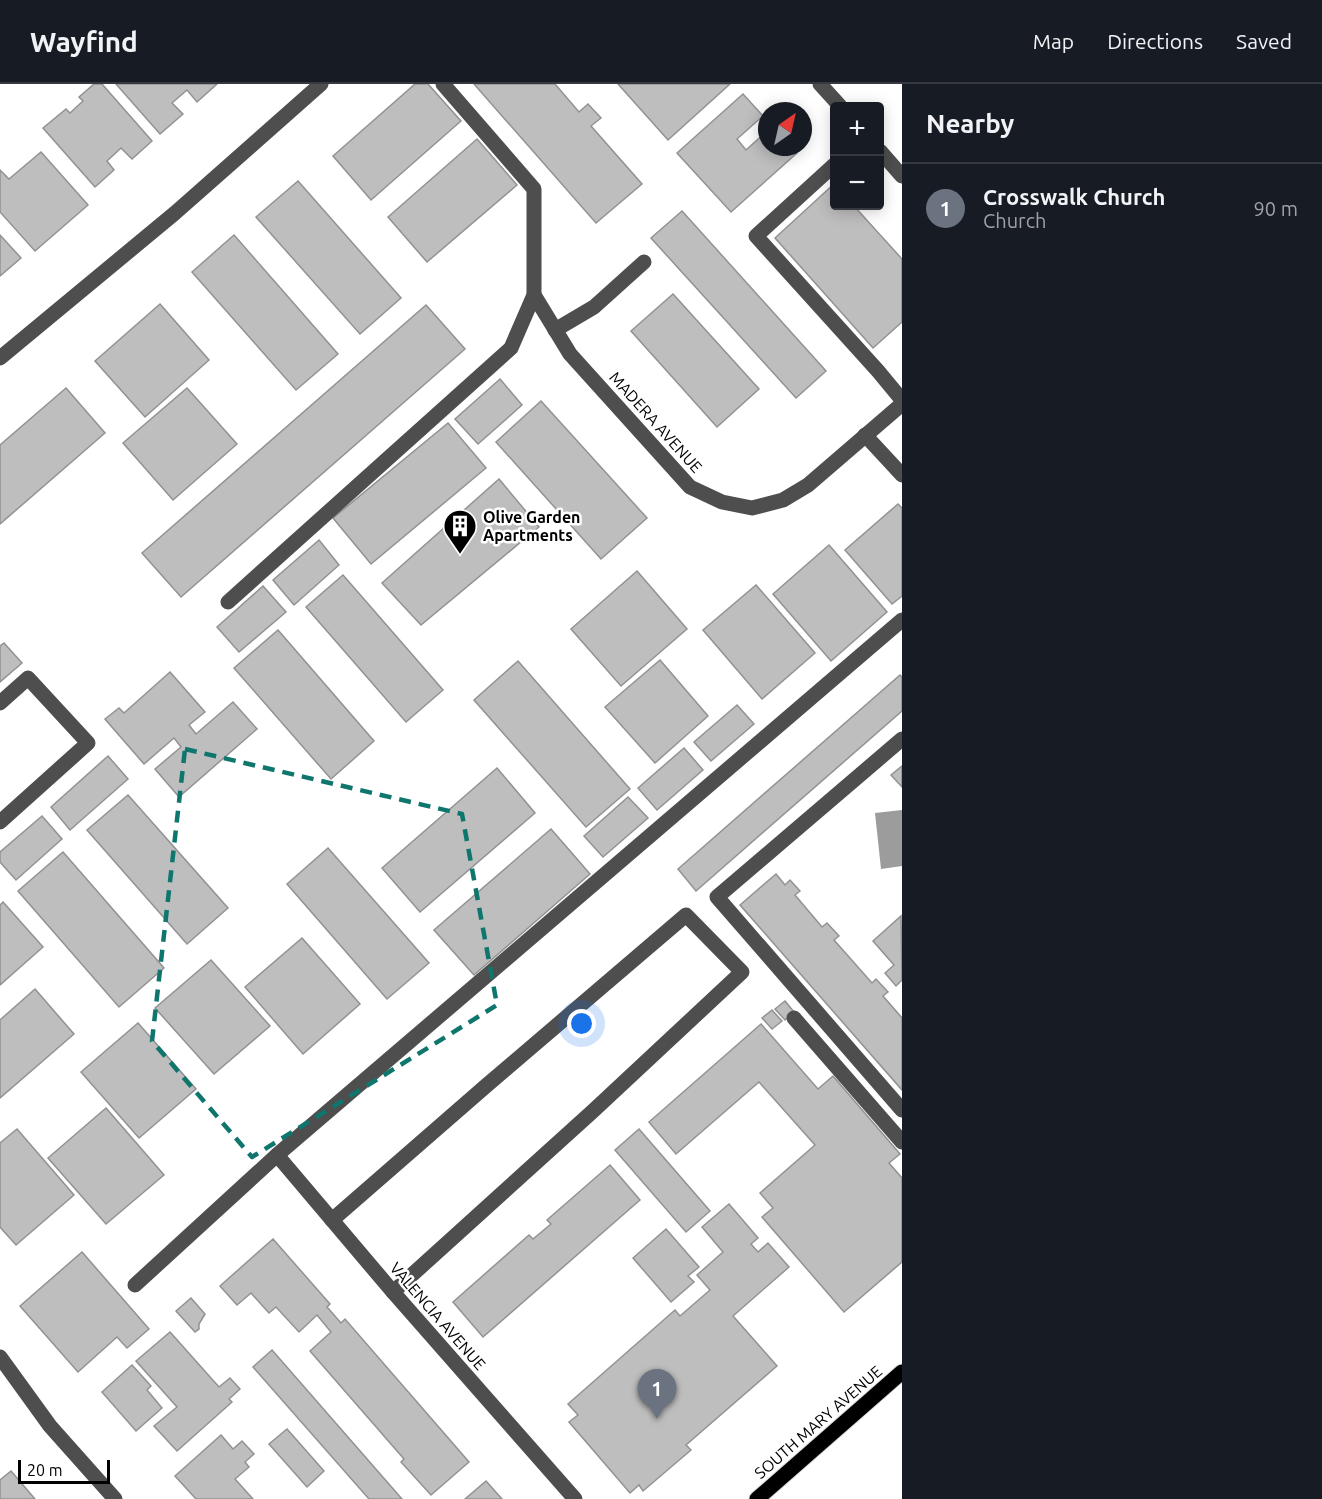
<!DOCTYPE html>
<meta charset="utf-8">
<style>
body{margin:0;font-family:Ubuntu,sans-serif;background:#242831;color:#f1f3f6}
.controls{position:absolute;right:18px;top:18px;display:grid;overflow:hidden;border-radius:6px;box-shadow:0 3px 15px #0003}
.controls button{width:54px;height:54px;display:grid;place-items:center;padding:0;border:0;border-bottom:2px solid #363941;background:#171b24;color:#f1f3f6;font:30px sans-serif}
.compass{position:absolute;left:758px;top:18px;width:54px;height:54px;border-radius:50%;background:#171b24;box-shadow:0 3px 15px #0003;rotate:34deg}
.scale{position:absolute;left:18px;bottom:15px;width:92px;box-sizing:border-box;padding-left:6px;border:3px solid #000;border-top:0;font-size:16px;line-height:21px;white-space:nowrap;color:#000;-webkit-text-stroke:4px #fff;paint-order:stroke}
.you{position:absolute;left:582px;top:940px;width:21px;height:21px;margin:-15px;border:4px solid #fff;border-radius:50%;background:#1a73e8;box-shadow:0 0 0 9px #1a73e833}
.badge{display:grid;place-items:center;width:39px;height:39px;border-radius:50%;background:#858687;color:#fff;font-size:20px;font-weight:700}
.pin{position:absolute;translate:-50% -50px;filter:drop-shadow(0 2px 3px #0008)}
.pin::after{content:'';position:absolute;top:32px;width:21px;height:18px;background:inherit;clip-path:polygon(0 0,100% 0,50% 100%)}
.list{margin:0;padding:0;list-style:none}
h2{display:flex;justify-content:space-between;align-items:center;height:78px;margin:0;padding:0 24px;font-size:26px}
h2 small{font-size:20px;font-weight:400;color:#9ea1a6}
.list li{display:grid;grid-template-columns:39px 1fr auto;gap:18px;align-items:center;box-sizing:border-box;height:90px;padding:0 24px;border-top:2px solid #363941}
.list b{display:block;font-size:22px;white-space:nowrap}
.list p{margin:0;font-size:20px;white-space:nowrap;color:#9ea1a6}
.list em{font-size:20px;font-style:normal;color:#9ea1a6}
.map{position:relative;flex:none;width:902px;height:1415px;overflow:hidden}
header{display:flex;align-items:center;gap:36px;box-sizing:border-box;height:84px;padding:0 30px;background:#171b24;border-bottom:2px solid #363941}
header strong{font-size:28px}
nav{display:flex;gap:33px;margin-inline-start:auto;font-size:21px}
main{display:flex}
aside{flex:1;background:#171b24}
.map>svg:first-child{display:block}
.water{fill:#9c9c9c}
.building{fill:#bebebe;stroke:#929292;stroke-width:1.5}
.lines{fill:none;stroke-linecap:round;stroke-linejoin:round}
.major-casing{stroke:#dbdbdb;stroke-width:17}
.minor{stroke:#4e4e4e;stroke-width:15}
.major{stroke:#000;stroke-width:15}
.marked{fill:none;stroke:#0f766e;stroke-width:4.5;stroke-dasharray:12 8;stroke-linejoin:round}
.labels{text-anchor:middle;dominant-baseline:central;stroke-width:5;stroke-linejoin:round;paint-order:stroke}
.street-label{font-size:16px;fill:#000;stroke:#fff}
.poi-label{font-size:16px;font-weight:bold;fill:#000;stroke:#fff;text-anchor:start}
</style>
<header>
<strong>Wayfind</strong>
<nav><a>Map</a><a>Directions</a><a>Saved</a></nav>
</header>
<main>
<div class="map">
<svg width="902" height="1415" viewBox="0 0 902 1415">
<rect width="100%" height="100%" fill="#fff"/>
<polygon class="water" points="902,726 902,782 881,785 875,729"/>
<g class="building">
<polygon points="94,0 102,0 152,57 132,75 121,64 107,77 114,86 95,103 43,44 66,25 70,29 83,17 79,13"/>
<polygon points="116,0 217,0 197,18 187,6 172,19 183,30 160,50"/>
<polygon points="415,0 428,0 461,37 371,116 333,72"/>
<polygon points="474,0 555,0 579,28 588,20 601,34 591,42 642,100 596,139"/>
<polygon points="618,0 730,0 668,56"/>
<polygon points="743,10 763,32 737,55 746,66 767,47 767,63 791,63 797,69 731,128 677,69"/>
<polygon points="477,55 517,101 427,178 388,133"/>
<polygon points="41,68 88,121 35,167 0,128 0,86 9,95"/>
<polygon points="298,97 401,214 360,250 256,133"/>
<polygon points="834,100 834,122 854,122 902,175 902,238 873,264 775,154"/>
<polygon points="682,127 826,287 796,314 651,154"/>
<polygon points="0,151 21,174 0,192"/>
<polygon points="234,151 338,270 296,306 192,188"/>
<polygon points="673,210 759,305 717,343 631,247"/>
<polygon points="160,220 209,276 145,333 95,277"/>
<polygon points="426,221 465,265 181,513 142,469"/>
<polygon points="500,295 522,321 478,360 455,335"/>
<polygon points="66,304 105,349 0,440 0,361"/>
<polygon points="187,304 237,360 173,416 123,359"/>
<polygon points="541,317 647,434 601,475 496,358"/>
<polygon points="448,339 486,384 371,480 333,434"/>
<polygon points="499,395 539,443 421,541 382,499"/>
<polygon points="898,420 902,424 902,512 892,520 845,466"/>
<polygon points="319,456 339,481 294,521 273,496"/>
<polygon points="829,461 887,528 831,577 773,510"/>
<polygon points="637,487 687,545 621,602 571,545"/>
<polygon points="343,491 443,606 406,638 306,523"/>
<polygon points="756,501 815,569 762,615 703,546"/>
<polygon points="263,502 286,528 239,568 217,543"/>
<polygon points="278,546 374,657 331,695 234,584"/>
<polygon points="4,559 22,579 0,598 0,562"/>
<polygon points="660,576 708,632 655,679 605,623"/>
<polygon points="518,577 630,705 586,743 474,616"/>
<polygon points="170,588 205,628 189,641 196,650 233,618 257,645 179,713 155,685 181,663 174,654 144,680 105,635 119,624 124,629"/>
<polygon points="900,591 902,593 902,627 696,807 678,785"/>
<polygon points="737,621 754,640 711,677 694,658"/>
<polygon points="684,664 703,686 657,726 638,704"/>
<polygon points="108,672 128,695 70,746 51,723"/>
<polygon points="902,682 902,703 891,691"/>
<polygon points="497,684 535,729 420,828 382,784"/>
<polygon points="128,711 228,824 187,860 87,746"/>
<polygon points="628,713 648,734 603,773 584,752"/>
<polygon points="42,732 62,755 16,796 0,778 0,768"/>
<polygon points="551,745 590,790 474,891 434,846"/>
<polygon points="328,764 429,879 387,915 287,800"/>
<polygon points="63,768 164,884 119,923 18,807"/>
<polygon points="776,790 785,801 790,796 800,807 795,811 822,843 827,839 839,852 834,856 872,899 876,895 888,908 883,912 902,934 902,1006 740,821"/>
<polygon points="3,818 43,863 0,901 0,821"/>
<polygon points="901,832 902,896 896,902 885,889 894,881 873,857"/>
<polygon points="302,854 360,920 303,970 245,903"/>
<polygon points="211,876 270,942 214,990 155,924"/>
<polygon points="35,905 74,950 0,1014 0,936"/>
<polygon points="785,917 794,928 785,936 775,925"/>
<polygon points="772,926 782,937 772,945 762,934"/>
<polygon points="138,939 196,1005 139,1054 81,988"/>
<polygon points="761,940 818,1005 833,992 900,1070 889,1079 902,1094 902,1178 844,1228 762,1133 773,1124 760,1109 815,1061 759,998 676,1070 649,1038"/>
<polygon points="106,1024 164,1091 106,1140 48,1074"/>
<polygon points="17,1045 74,1111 16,1161 0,1143 0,1059"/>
<polygon points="639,1045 710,1127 686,1148 615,1066"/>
<polygon points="610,1081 640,1116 483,1253 453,1218 529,1151 533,1155 551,1140 547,1136"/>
<polygon points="729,1120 758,1154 751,1160 758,1168 768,1159 789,1183 733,1232 777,1282 686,1361 691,1366 643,1407 639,1401 630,1409 569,1338 578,1331 568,1320 675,1226 680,1232 710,1206 697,1191 723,1168 702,1143"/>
<polygon points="666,1145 699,1183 688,1192 694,1198 671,1218 633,1174"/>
<polygon points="273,1155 330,1220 327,1223 341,1239 345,1235 469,1378 431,1411 401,1378 404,1375 310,1267 331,1248 317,1231 299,1248 276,1223 269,1229 251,1209 237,1221 220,1202"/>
<polygon points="82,1168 149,1245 127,1264 117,1253 78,1288 20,1222"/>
<polygon points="191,1214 205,1230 199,1240 199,1245 195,1248 176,1227"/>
<polygon points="170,1248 219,1303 230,1294 240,1305 229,1315 232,1318 177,1367 154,1342 177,1323 136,1277"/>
<polygon points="272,1266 402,1415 369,1415 253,1283"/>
<polygon points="132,1281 151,1302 147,1306 162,1324 136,1347 102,1308"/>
<polygon points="287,1345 324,1387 307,1403 269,1360"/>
<polygon points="221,1351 233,1365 242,1357 254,1370 245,1378 249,1383 235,1395 253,1415 196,1415 175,1392"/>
<polygon points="11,1387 35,1415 0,1415 0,1396"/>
<polygon points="486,1397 502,1415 465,1415"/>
</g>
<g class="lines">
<g class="major-casing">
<polyline id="major" points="757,1415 902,1288"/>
</g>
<g class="minor">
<polyline points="820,0 840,22"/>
<polyline points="880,67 902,92"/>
<polyline points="834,81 756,152 878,287 902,316"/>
<polyline points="534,211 570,270 690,403 722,418 752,424 783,416 808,401 902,320"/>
<polyline points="555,246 594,223 644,178"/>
<polyline points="0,274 175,129 321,0"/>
<polyline points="865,351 902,391"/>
<polyline points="228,518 511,264 534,211 534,105 443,0"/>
<polyline points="0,619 28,594 88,659 0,738"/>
<polyline points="902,655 717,813 902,1026"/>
<polyline points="794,934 902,1058"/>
<polyline points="277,1071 393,1208 575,1415"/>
<polyline points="332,1136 487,1001 686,831 742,888 593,1027 393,1208"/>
<polyline points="135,1201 277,1071 902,536"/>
<polyline points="0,1273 50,1342 115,1415"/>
</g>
<use href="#major" class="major"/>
</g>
<path class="marked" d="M185,665l277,65 35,191 -245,152 -100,-116z"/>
<defs>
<g id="building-pin" transform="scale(1.725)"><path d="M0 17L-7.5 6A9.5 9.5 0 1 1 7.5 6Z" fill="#000" stroke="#fff"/><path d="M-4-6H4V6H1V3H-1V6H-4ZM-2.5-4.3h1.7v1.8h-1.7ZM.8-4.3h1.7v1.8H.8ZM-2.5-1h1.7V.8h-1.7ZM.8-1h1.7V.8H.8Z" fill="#fff"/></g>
</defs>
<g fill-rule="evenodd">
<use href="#building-pin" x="460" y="442"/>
</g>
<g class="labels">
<g class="street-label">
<text transform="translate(656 338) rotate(48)">MADERA AVENUE</text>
<text transform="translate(438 1232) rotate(49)">VALENCIA AVENUE</text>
<text transform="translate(818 1338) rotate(-41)">SOUTH MARY AVENUE</text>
</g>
<g class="poi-label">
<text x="483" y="433">Olive Garden<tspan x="483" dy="18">Apartments</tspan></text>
</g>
</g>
</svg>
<div class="controls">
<button>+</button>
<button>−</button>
</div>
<svg class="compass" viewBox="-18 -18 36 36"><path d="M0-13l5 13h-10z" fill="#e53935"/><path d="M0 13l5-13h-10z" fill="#9ea1a6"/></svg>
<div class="scale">20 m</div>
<div class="you"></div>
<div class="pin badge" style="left:657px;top:1335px;background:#6b7280">1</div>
</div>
<aside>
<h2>Nearby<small></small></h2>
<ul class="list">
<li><span class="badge" style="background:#6b7280">1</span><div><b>Crosswalk Church</b><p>Church</p></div><em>90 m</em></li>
</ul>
</aside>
</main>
